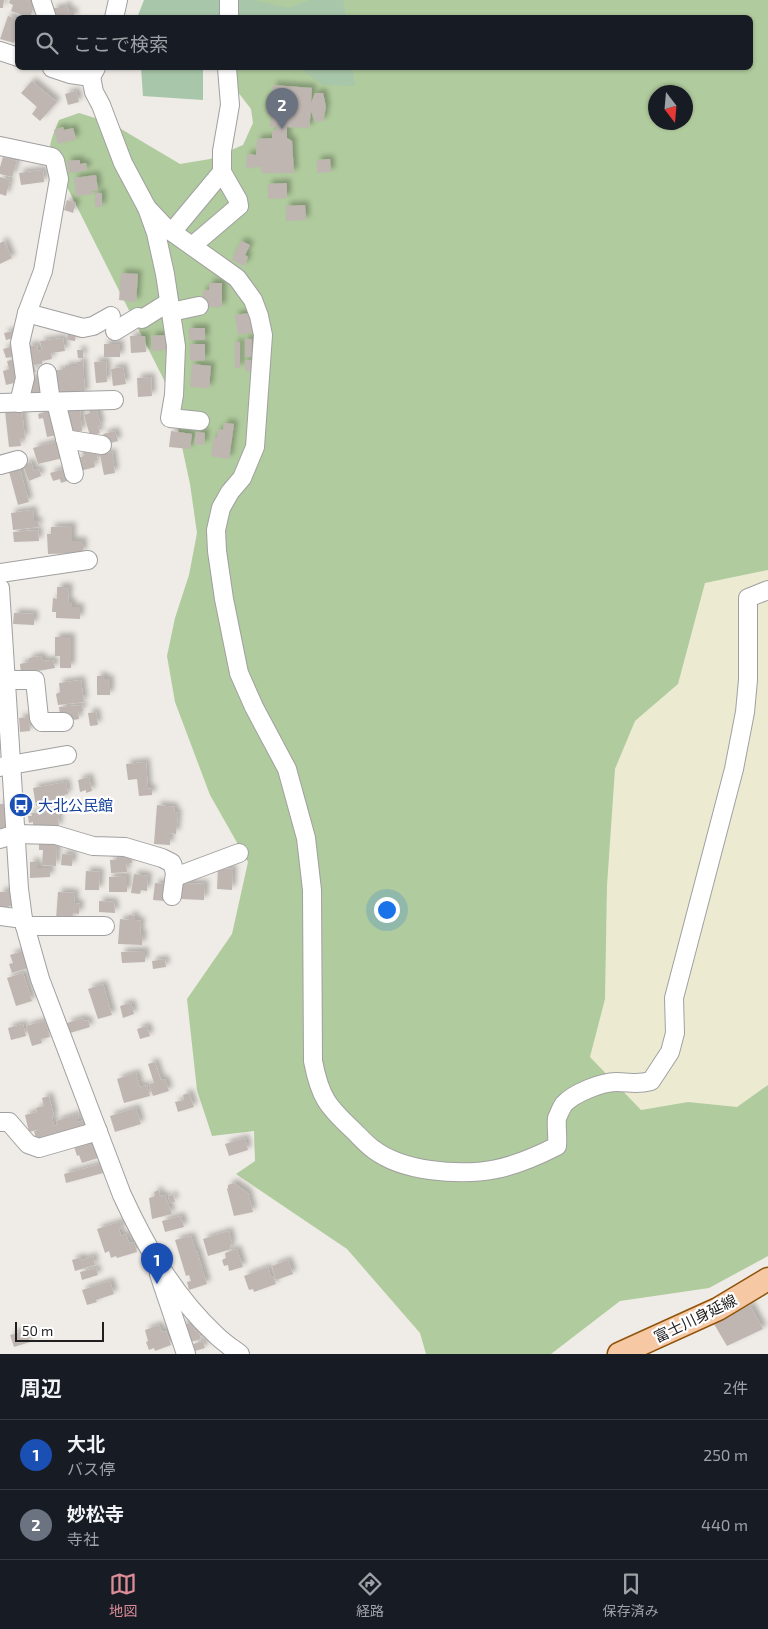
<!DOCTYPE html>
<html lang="ja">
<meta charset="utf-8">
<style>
body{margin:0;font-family:"Exo 2","Noto Sans JP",sans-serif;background:#20242c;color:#f1f3f6}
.compass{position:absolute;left:648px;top:85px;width:45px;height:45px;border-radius:50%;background:#171b24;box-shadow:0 1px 4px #0004;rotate:164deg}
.scale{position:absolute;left:15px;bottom:12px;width:89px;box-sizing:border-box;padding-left:5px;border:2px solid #1f1f1f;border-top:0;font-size:14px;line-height:18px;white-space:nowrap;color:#1f1f1f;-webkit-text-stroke:4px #fff;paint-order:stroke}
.you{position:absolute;left:386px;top:909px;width:18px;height:18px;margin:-12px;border:4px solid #fff;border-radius:50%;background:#1a73e8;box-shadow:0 0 0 8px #1a73e833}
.badge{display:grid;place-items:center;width:32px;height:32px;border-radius:50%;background:#db8c97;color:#fff;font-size:16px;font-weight:700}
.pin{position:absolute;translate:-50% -41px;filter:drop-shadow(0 1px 2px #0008)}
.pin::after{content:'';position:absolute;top:26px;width:18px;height:15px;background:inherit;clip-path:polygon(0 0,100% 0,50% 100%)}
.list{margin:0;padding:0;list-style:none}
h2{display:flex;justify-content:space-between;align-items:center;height:65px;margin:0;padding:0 20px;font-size:21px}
h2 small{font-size:16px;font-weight:400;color:#9ea1a6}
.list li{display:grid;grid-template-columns:32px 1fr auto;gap:15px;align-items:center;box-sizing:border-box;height:70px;padding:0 20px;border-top:1px solid #363941}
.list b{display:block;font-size:19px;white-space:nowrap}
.list p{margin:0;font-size:16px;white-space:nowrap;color:#9ea1a6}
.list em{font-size:16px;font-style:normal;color:#9ea1a6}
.icon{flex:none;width:28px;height:28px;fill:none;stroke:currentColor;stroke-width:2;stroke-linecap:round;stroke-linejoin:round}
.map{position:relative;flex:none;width:768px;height:1354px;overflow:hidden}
.search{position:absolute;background:#171b24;box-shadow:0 1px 4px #0004;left:15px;right:15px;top:15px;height:55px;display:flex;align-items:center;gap:12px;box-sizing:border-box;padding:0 18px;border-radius:8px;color:#9ea1a6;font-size:19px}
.sheet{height:205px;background:#171b24}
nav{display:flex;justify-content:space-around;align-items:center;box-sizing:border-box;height:70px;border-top:1px solid #363941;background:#171b24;font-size:14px;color:#9ea1a6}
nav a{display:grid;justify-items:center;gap:2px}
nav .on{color:#db8c97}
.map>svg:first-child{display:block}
.farmland{fill:#ecebd2}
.forest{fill:#b0cb9d;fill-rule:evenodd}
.cemetery{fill:#a8c6a9}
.building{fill:#bfb6b2;filter:url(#shadow)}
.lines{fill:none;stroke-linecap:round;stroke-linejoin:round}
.minor-casing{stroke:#a0a0a0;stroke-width:20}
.major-casing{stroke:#8f530a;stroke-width:25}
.minor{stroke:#fff;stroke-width:18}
.major{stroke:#f6c8a4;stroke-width:22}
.labels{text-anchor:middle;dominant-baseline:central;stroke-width:4.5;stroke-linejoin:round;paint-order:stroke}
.transit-label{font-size:15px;fill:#164399;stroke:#fff;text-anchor:start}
.street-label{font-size:15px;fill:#1f1f1f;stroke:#fff}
</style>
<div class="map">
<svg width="768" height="1354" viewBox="0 0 768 1354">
<defs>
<filter id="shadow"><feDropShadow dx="4" dy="-4" stdDeviation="2.5" flood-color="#0004"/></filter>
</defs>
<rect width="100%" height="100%" fill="#efebe6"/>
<polygon class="farmland" points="768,570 768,1085 737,1108 688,1102 640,1110 590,1057 605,999 607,886 615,769 635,721 678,684 705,583"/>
<path class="forest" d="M217,0h551v570l-63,13 -27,101 -43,37 -20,48 -8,117 -2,113 -15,58 51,53 47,-8 49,5 31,-22v171l-59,32 -89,13 -69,53h-125l-6,-21 -73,-84 -111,-75 19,-13 -1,-30 -42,5 -15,-46 -10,-91 45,-65 16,-72 -38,-67 -35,-93 -8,-46 8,-38 14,-43 8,-42 -7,-49 -15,-70 -11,-34 -98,-195c-18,-31 -22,-30 -7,-65l20,-7 32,10 69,41 30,-5 33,-14 10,-22 -2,-14 -17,-22 -9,-19h525v-50l-537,-1zM656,92h30v30h-30z"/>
<g class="cemetery">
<polygon points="144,0 253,0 289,8 310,0 343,0 346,17 137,18"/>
<polygon points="141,68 203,68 203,100 143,96"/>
<polygon points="299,68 353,68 355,86 323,85"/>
</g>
<g class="building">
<polygon points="0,0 4,0 3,8 0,8"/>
<polygon points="10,0 26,0 35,3 30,18 11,11 13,5 9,3"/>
<polygon points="63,5 66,5 67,7 69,7 68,11 74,11 74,18 53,18 53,8 63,8"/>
<polygon points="8,16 18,19 18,32 14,43 0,39"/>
<polygon points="32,81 57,102 40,121 32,114 37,107 21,93"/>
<polygon points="273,85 312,88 311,103 315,93 323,93 326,107 323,121 315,122 311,111 309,128 287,127 287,138 292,141 294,173 261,173 261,167 246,168 247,154 256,155 257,139 272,138 272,131 276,130 276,127 270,127 271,115 266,114 267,98 272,99"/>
<polygon points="76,91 79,102 68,105 65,94"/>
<polygon points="63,127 64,130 73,128 76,139 58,144 54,130"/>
<polygon points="3,157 17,161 12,177 0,174 0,167"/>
<polygon points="330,159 331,172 317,173 317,160"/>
<polygon points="80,160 80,164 86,163 87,170 69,173 67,161"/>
<polygon points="43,170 44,182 21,185 19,173"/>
<polygon points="96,175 98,190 92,191 93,194 76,196 74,178"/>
<polygon points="0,177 10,180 6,196 0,194"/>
<polygon points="287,183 287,198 268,199 268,184"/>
<rect x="95" y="193" width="7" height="14"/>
<polygon points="67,200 76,203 73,213 64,210"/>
<polygon points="305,205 306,220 286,221 286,206"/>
<polygon points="4,241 12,258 0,264 0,243"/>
<polygon points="241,241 250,245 245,255 248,257 244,266 232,260"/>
<polygon points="121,273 138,274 136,302 119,300"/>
<polygon points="209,283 222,283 222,307 207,307 207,299 203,299 203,290 209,290"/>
<polygon points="250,313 253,332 238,335 235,315"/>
<rect x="189" y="328" width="16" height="12"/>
<polygon points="13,331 14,338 6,340 4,333"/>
<polygon points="68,331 76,333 75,341 67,340"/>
<polygon points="165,335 166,350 152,351 151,336"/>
<polygon points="130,336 145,336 146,352 131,353"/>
<polygon points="63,338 65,351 51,353 52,359 42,361 42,364 34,365 36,372 31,373 27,346 37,345 38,351 42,350 40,341"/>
<polygon points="245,339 252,339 251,357 245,357"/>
<rect x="235" y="342" width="5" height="26"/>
<rect x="104" y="344" width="16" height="13"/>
<polygon points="190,344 205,344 205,360 190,361"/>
<polygon points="14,346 17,356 6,358 3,349"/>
<polygon points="77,350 83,350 83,358 78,358"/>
<polygon points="15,359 20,378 14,379 14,383 6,385 3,371 9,369 7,361"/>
<rect x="245" y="360" width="6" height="11"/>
<polygon points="83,361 85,394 58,395 56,370 64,370 65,366 77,366 77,362"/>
<polygon points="106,361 107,382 96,383 94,362"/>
<polygon points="192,364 211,366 209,388 190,387"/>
<polygon points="123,367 126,384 113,386 111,369"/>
<polygon points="40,377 42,395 32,396 30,378"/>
<polygon points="151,377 152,396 138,397 137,378"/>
<polygon points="96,408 101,425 98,426 100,433 90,436 84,415 90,413 89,410"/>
<polygon points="80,409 82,431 70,433 67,411"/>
<polygon points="22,410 25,439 20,438 21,446 9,447 5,411"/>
<polygon points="51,410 57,435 47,437 43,418 39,419 38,414"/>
<polygon points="224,423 234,424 229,459 211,456 214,437 217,437 218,429 223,430"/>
<polygon points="115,431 118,441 107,444 103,434"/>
<polygon points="171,431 192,434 190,449 169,447"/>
<polygon points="196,432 205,433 204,445 194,444"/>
<polygon points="58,441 63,458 38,464 33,448"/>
<polygon points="95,449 98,460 94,461 95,467 80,471 77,458 84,456 83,452"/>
<polygon points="112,452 115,473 104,475 100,455"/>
<polygon points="31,462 34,471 39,469 41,476 29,481 23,465"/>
<polygon points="19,465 29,502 18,505 8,468"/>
<polygon points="67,468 70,480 61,483 60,479 53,481 50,473"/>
<polygon points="33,510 34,521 38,521 39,527 13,530 11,513"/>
<polygon points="72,526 72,541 83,541 83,553 48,554 47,534 51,534 51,527"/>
<polygon points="38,530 39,541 14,542 13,532"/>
<polygon points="57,587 69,587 68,602 72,602 72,607 80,607 80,619 56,618 56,612 52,612 53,598 57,599"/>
<polygon points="14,613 34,614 34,625 13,624"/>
<polygon points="55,637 71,637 71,668 60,668 60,656 55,656"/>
<polygon points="41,656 43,661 53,660 55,668 21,674 20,664 29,662 29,658"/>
<polygon points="97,676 104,676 104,679 110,679 110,695 97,695"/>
<polygon points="81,680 84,702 58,705 56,694 60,692 59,683"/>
<polygon points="82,705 83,711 78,711 79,719 68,721 60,715 59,707"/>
<polygon points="96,712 98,725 90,726 88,713"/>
<polygon points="29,717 30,731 20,732 19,718"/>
<polygon points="146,762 148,789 152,788 152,795 139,796 137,779 128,780 126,764"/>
<polygon points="89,777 92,791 86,793 86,790 80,792 78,780"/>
<polygon points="66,782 68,794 64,795 65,798 55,799 56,802 36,806 33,788"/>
<polygon points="0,804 4,804 6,831 0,832"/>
<polygon points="157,805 175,807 174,812 178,813 176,834 170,833 170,845 154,844"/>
<polygon points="60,812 60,817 58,817 59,827 33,828 33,822 29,823 28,816 32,816 31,813"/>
<polygon points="39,843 57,844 56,866 42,865 43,850 39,850"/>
<polygon points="62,854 73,855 72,866 61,865"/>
<polygon points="131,854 132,863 126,863 127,872 111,873 110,860 116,860 118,855"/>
<polygon points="30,862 37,862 37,868 50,868 50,877 30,878"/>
<polygon points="218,868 233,869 232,890 217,889"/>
<polygon points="86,871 100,872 99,890 85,890"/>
<polygon points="134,874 148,876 147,891 141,890 140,894 131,893"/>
<polygon points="127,876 127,892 109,892 109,877"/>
<polygon points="155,883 167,884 165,901 153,900"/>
<polygon points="181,883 205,884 204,900 180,899"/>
<polygon points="10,891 12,906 0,908 0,892"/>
<polygon points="58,892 75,893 74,903 80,904 79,914 73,913 72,920 56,919"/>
<polygon points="99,901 114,902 115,913 99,912"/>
<polygon points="129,915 135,916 135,920 141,921 140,934 143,934 142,945 118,944 120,919 129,920"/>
<polygon points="23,951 28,968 12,973 9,964 13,963 10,955"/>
<polygon points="145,951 145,962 122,963 121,952"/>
<polygon points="165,959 166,967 153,969 152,961"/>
<polygon points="23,973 32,1001 16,1006 7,978"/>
<polygon points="103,984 112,1015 98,1019 88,989"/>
<polygon points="131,1003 134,1014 123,1018 120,1006"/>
<polygon points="83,1018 84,1021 88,1020 90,1027 70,1033 67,1023"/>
<polygon points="45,1021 50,1037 41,1039 42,1043 32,1046 26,1026"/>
<polygon points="23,1024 26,1036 11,1040 8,1028"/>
<polygon points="147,1026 150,1036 140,1039 137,1029"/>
<polygon points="155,1062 161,1080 165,1079 169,1091 153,1096 149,1084 154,1083 148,1064"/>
<polygon points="136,1073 140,1087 147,1085 150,1096 124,1103 117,1079"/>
<polygon points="189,1093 194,1107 178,1112 175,1102 184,1100 183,1095"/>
<polygon points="49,1096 54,1116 52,1117 54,1126 57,1125 56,1121 78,1114 79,1118 77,1119 77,1122 85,1120 88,1130 37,1142 34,1131 44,1128 29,1132 25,1115 37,1112 36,1108 44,1106 42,1098"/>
<polygon points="136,1108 141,1124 115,1132 110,1116"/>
<polygon points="245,1138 248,1150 229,1156 225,1144"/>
<polygon points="89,1141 91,1147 95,1146 98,1158 82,1163 79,1155 77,1156 74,1146"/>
<polygon points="101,1164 103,1173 66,1183 64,1174"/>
<polygon points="234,1183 248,1193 253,1212 234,1216 227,1189 228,1188 228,1185"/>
<polygon points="159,1190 160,1196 165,1195 172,1214 152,1219 149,1198 155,1196 154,1192"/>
<polygon points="173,1195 175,1202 170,1203 168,1196"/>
<polygon points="181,1216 184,1227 165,1232 162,1221"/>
<polygon points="120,1222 122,1228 119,1229 121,1236 126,1234 129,1243 134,1242 137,1252 117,1258 116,1256 111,1258 109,1251 105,1253 97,1229"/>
<polygon points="229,1231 232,1244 230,1245 231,1249 208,1256 203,1239"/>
<polygon points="191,1236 196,1252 197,1251 207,1284 189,1290 187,1282 191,1281 189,1275 186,1276 175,1240"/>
<polygon points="237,1249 243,1267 229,1271 228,1265 224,1266 222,1260 226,1258 225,1253"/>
<polygon points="93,1256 95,1265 75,1271 72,1260 82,1257 82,1260"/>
<polygon points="288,1260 293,1274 276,1280 272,1266"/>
<polygon points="268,1267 271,1277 273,1276 276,1284 254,1292 253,1289 249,1290 244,1276"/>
<polygon points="96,1268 98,1275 82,1280 80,1272"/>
<polygon points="110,1281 114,1294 96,1300 97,1302 87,1305 82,1290"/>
<polygon points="750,1305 763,1329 727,1346 714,1324"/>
<polygon points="192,1322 195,1331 198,1330 201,1339 187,1343 181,1326"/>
<polygon points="159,1325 162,1332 166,1331 171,1345 155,1351 154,1348 149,1350 146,1342 148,1341 145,1330"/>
<polygon points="27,1330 30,1342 14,1347 10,1335"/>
<polygon points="203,1341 205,1348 195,1351 193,1344"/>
</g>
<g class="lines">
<g class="minor-casing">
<g id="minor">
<polyline points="41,0 47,18"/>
<polyline points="114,18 118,0"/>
<polyline points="229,18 229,0"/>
<polyline points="0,51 18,57"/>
<polyline points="52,68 70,74 91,77 96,68"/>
<polyline points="91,77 94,92 101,105 123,163 147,208 156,233 165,274 176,346 174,395 170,418 200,421"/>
<polyline points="0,146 52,157 55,161 59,179 43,271 27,313 20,343 25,378 19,403"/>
<path d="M147,208l18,19 72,51 16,22 6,16 4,19 -8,112 -13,31 -12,14 -9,16 -5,22 1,21 7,48 15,74 15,34 33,62 19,69 6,52 1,171c7,36 14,45 41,70 6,6 12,13 19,18 17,13 36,18 57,21 50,7 82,-1 127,-24 1,-8 -1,-21 0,-28 2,-4 4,-10 7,-14 10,-11 38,-22 52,-22 15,0 20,3 35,-1l19,-29 5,-19 -1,-35 60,-229 11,-57 3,-32v-82l20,-8"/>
<polyline points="172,232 222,172"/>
<polyline points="192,246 239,206 238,200 222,172 222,151 230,105 227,68"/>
<polyline points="171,312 199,306"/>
<polyline points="27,313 83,328 93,326 111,316"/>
<polyline points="115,331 138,317 142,319 169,302"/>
<polyline points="47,373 51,402"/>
<polyline points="56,402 74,474"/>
<polyline points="0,403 114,400"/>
<polyline points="65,439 102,445"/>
<polyline points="0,465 18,460"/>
<polyline points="0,573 88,560"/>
<path d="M0,588l19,301 4,30 17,60 82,216c24,52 52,101 94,140 7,7 16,13 24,19"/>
<polyline points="5,680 35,680 39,718 42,722 64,722"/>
<polyline points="0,767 67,755"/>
<polyline points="0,839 16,834 56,835 93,846 125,847 162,858 172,863 175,873 172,896"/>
<polyline points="175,877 239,853"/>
<polyline points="0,916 23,919"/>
<polyline points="25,926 105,926"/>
<polyline points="0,1122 9,1122 28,1144 39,1148 98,1131"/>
<polyline points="159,1274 186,1354"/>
</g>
</g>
<g class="major-casing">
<polyline id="major" points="619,1354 718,1309 768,1279"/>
</g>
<use href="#minor" class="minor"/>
<use href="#major" class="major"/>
</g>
<defs>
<g id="bus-disc" transform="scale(1.25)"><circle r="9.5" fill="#1a4fb4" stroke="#fff"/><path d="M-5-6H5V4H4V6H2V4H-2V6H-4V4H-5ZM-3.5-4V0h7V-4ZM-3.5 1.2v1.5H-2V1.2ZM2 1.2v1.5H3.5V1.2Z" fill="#fff"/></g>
</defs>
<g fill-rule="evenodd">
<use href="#bus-disc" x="21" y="805"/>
</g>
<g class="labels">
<g class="transit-label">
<text x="38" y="805">大北公民館</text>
</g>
<g class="street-label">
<text transform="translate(695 1318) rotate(-26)">富士川身延線</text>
</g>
</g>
</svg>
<svg class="compass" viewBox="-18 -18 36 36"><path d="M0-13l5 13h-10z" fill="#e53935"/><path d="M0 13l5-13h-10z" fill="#9ea1a6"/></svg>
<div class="scale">50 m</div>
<div class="you"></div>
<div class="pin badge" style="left:157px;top:1284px;background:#1a4fb4">1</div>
<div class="pin badge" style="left:282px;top:129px;background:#6b7280">2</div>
<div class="search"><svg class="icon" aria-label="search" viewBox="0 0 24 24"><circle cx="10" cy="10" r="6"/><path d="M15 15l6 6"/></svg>ここで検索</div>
</div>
<section class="sheet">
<h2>周辺<small>2件</small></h2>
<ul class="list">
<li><span class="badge" style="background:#1a4fb4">1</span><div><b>大北</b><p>バス停</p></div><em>250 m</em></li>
<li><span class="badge" style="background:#6b7280">2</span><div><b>妙松寺</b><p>寺社</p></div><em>440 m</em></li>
</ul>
</section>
<nav>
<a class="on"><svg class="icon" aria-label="map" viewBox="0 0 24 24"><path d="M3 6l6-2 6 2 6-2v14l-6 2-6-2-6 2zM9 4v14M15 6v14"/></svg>地図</a>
<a><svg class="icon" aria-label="directions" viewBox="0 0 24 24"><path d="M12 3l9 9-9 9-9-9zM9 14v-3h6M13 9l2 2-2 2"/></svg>経路</a>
<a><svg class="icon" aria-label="saved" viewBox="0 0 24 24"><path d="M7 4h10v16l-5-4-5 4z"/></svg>保存済み</a>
</nav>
